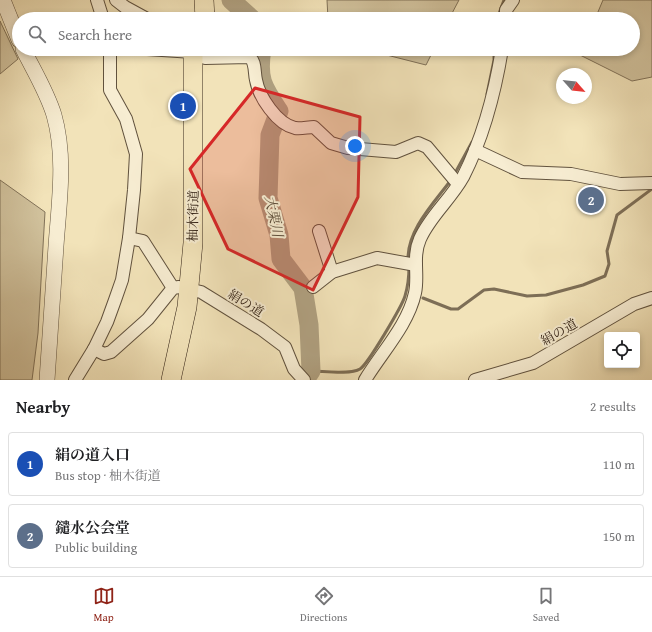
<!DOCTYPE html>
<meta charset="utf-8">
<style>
body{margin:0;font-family:"Gentium Book Plus","Noto Serif JP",serif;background:#f6f6f6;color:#202124}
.controls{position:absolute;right:12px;bottom:12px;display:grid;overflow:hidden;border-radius:4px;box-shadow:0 2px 6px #0003}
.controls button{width:36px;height:36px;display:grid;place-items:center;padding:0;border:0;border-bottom:1px solid #e0e0e0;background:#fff;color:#202124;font:20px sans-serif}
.compass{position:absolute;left:556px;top:68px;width:36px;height:36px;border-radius:50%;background:#fff;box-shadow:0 2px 6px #0003;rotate:117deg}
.you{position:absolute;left:355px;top:146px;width:14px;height:14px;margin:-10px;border:3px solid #fff;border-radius:50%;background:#1a73e8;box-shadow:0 0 0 6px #1a73e833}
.badge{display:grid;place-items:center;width:26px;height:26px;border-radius:50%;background:#8f2418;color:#fff;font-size:13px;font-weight:700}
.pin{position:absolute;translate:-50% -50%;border:2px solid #fff;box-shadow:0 1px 4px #0006}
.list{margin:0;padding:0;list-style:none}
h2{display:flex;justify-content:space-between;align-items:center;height:52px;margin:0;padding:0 16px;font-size:17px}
h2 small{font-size:13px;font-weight:400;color:#757577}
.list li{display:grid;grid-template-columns:26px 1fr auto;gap:12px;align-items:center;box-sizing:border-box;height:64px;margin:0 8px 8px;padding:0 8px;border:1px solid #e0e0e0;border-radius:4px}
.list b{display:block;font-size:15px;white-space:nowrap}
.list p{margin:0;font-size:13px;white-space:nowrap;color:#757577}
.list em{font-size:13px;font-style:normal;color:#757577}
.icon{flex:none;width:22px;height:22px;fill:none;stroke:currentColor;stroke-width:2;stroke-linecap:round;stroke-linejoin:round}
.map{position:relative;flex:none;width:652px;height:380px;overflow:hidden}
.search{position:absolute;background:#fff;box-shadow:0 2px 6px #0003;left:12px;right:12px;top:12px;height:44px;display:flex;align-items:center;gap:10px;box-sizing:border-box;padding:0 14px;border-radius:22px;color:#757577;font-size:15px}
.sheet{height:196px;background:#fff}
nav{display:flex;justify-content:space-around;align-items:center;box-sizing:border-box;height:56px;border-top:1px solid #e0e0e0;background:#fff;font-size:11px;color:#757577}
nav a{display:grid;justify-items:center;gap:2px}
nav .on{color:#8f2418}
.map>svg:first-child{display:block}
.green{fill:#d1c29d;stroke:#817259}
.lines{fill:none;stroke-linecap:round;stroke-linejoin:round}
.stream{stroke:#7d6e56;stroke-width:3}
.river{stroke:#b0a181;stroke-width:19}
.minor-casing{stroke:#61523e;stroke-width:14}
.tertiary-casing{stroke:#61523e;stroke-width:16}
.primary-casing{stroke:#312115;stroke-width:20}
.minor{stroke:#f7edd2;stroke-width:12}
.tertiary{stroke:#f7edd2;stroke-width:15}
.primary{stroke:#f2e3b9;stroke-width:19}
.marked{fill:#d62828;fill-opacity:0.2;stroke:#d62828;stroke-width:3;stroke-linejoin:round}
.labels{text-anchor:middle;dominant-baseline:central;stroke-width:4;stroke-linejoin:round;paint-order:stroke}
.street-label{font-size:13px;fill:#312115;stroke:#f7edd2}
.water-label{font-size:14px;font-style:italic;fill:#5d4e3b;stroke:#f7edd2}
</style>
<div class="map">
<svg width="652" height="380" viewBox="0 0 652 380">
<rect width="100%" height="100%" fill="#f2e3b9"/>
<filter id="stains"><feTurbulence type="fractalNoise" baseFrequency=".005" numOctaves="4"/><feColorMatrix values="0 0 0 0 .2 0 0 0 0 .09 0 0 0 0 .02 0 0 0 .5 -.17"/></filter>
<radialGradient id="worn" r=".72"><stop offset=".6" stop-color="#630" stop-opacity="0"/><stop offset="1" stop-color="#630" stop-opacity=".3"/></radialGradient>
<g class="green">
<polygon points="327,0 459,0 449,19 328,19"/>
<polygon points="603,0 652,0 652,77 632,81 580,55 582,49 633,49 633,19 595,19"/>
<polygon points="0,21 18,59 0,74"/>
<polygon points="363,49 434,49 426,65"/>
<polygon points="0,180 45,212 38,333 32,380 0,380"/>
</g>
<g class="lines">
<g class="stream">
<polyline points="497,19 504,0"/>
<polyline points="487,94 494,60 494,49"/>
<polyline points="454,175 472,142"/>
<path d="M408,260c-1,-30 26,-57 43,-80"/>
<polyline points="423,298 451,309 458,309 484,290 494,289 527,296 546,295 583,285 605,276 609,264 607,251 617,215 652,189"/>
<path d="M311,371c12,0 39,4 49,-2 8,-5 42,-63 45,-73 3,-10 4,-20 4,-30"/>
</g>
<g class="river">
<polyline points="231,0 252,19"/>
<path d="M262,49c-5,30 1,38 17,62l-9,24 -2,63 11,37 2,24 22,29 6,37 2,46 -6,9"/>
</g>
<g class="minor-casing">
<g id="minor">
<polyline points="97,0 103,19"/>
<polyline points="116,0 125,7 147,19"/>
<polyline points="506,19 506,10 513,0"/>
<path d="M147,49l46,3 12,6 44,-1c7,4 5,15 7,23 3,17 21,44 39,48 6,1 13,-1 19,-1l17,16 17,5 48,4 22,-9 9,4 31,37"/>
<polyline points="475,150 522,172 571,174 620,184 652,183"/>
<polyline points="319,231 332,272"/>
<polyline points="129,238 143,241 173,288"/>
<polyline points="313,287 332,272 377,258 416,265"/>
<polyline points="94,349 104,354 111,352 148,319 173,288 179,287 201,292 261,329 285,347 294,369 304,380"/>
<polyline points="75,380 94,349 107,322 115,300 122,280 129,238 134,190 136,154 126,119 110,90 110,49"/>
<path d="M365,380c17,-28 43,-55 50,-87 4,-18 -3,-36 5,-54 10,-23 31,-40 43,-62 20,-39 32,-85 39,-128"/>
<polyline points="475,380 533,363 634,304 652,298"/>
</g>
</g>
<g class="tertiary-casing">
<g id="tertiary">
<polyline points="3,0 19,40"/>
<path d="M23,49c11,22 24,43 31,66 12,42 5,88 2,131 -3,45 -6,89 -9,134"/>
</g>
</g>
<g class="primary-casing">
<g id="primary">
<polyline points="204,0 205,19"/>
<polyline points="171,380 187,307 193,243 193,49"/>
</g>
</g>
<use href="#minor" class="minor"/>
<use href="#tertiary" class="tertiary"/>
<use href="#primary" class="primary"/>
</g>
<path class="marked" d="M255,88l105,29 -2,80 -45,93 -85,-41 -38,-80z"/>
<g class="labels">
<g class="street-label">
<text transform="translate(193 216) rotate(-89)">柚木街道</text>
<text transform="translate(246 303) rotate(32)">絹の道</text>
<text transform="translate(559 332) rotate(-30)">絹の道</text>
</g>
<g class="water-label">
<text transform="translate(274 216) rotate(78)">大栗川</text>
</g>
</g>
<rect width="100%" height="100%" filter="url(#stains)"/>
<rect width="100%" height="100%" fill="url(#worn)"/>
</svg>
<div class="controls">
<button><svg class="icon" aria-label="locate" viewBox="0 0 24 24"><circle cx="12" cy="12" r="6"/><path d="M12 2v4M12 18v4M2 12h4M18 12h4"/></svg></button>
</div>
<svg class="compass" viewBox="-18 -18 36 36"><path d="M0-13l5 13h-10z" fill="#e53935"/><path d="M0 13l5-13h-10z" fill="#757577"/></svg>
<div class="you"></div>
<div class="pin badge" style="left:183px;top:106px;background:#1a4fb4">1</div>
<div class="pin badge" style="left:591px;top:200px;background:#5c6f8a">2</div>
<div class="search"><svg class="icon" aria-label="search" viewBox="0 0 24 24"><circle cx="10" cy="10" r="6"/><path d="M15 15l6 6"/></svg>Search here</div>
</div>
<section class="sheet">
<h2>Nearby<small>2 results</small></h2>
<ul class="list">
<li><span class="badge" style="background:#1a4fb4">1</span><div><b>絹の道入口</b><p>Bus stop · 柚木街道</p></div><em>110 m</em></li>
<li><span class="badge" style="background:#5c6f8a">2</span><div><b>鑓水公会堂</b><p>Public building</p></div><em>150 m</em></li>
</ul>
</section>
<nav>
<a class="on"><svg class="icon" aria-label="map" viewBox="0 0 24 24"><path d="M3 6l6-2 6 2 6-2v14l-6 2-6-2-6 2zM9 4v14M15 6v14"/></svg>Map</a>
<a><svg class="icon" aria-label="directions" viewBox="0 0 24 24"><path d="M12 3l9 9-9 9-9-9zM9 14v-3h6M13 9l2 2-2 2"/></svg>Directions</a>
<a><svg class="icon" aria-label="saved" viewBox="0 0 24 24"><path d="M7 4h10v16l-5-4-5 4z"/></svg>Saved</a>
</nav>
